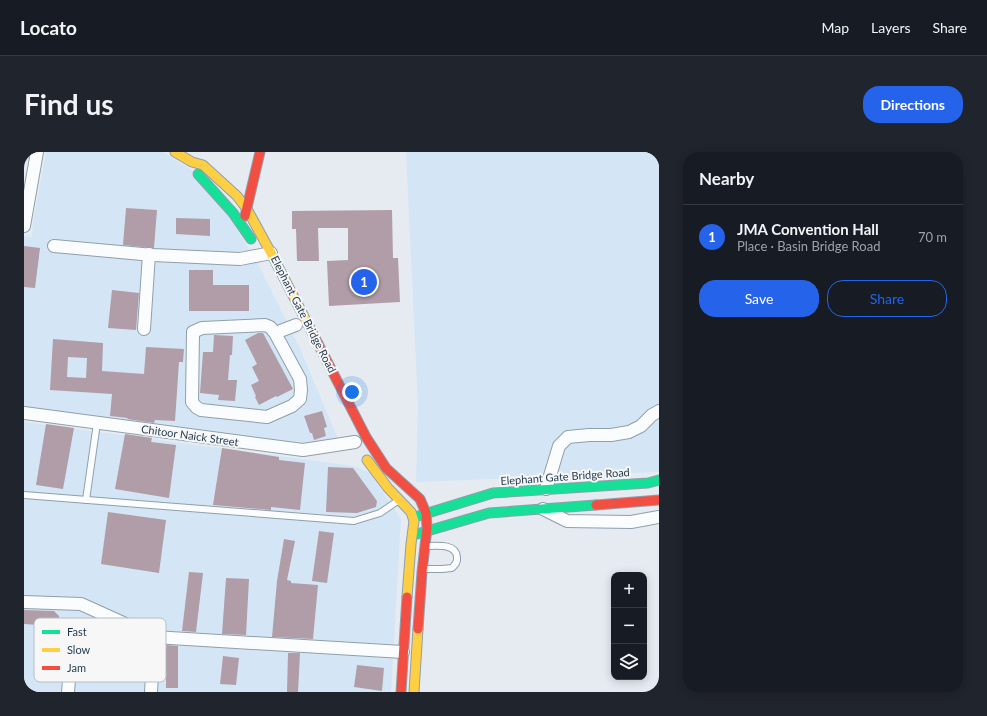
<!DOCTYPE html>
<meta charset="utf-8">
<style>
body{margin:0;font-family:Lato,sans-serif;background:#20242c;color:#f1f3f6}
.controls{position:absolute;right:12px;bottom:12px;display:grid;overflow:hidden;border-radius:8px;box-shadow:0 2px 10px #0003}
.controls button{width:36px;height:36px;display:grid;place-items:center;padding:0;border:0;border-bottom:1px solid #363941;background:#171b24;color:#f1f3f6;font:20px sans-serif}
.you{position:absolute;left:328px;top:240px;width:14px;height:14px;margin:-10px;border:3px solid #fff;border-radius:50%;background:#1a73e8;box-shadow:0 0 0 6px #1a73e833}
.badge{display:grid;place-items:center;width:26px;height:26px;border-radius:50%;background:#2563eb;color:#fff;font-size:13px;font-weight:700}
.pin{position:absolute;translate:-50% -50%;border:2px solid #fff;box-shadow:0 1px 4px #0006}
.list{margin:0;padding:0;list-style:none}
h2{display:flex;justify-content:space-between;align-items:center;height:52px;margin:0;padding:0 16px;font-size:17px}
h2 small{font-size:13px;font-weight:400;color:#9ea1a6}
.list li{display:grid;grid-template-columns:26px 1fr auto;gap:12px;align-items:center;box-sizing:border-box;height:64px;padding:0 16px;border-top:1px solid #363941}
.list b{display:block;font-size:15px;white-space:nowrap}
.list p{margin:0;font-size:13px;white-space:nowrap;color:#9ea1a6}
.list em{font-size:13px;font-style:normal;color:#9ea1a6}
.actions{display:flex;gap:8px;padding:12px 16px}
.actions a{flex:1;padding:9px 0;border:1px solid #2563eb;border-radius:16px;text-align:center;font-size:14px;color:#2563eb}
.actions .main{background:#2563eb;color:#fff}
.icon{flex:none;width:22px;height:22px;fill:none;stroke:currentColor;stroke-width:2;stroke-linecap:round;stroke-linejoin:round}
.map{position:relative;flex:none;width:635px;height:540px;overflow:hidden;border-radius:16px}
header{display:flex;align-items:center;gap:24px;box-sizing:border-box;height:56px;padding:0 20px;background:#171b24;border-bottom:1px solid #363941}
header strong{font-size:19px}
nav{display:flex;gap:22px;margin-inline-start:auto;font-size:14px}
.intro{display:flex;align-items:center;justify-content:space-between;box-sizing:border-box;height:96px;padding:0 24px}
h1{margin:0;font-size:28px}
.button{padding:10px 18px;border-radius:16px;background:#2563eb;color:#fff;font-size:14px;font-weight:700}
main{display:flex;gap:24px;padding:0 24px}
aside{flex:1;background:#171b24;border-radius:16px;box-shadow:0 2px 10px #0003}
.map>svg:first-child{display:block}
.built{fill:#d4e6f5}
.building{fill:#b09da7;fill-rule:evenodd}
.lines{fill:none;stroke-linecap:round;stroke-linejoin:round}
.lane-casing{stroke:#8f9fab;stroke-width:8}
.street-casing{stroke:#8f9fab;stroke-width:14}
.fast-casing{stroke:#8f9fab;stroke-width:11}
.slow-casing{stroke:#8f9fab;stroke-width:11}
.jam-casing{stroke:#8f9fab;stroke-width:11}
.lane{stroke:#fbfcfd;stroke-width:6}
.street{stroke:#fbfcfd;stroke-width:12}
.fast{stroke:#16e098;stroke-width:9}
.slow{stroke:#ffcf43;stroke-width:9}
.jam{stroke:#f24e42;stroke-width:9}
.labels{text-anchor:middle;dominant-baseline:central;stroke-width:4;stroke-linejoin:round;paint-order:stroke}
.street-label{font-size:11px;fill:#1e384e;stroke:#f7f7f7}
.key{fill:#f7f7f7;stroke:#b6bec4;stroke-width:1}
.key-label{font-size:11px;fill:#1e384e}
</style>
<header>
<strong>Locato</strong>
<nav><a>Map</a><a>Layers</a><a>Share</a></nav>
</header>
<div class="intro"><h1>Find us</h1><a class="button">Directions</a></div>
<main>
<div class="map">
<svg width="635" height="540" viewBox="0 0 635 540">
<rect width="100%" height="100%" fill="#e5ebf1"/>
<g class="built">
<polygon points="22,0 139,0 174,22 195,48 233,110 276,196 317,294 199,282 0,258 0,84 8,85 9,69"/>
<polygon points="382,0 635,0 635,320 392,330 394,253"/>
<polygon points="0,270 330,314 346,321 377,367 367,540 0,540"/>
</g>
<g class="building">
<polygon points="102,56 133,58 130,96 99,93"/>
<polygon points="368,58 369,106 374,106 376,150 305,154 303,109 324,108 324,76 294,76 295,109 273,109 272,77 268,77 268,59"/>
<polygon points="152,66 186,67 186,84 152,82"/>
<polygon points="0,94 16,96 11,136 0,135"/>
<polygon points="165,118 189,118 189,133 225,133 225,159 165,159"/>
<polygon points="88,138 115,141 112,178 84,176"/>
<polygon points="234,181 239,181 269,237 253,245 252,244 235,253 231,245 232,244 227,233 235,229 228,215 233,212 221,188"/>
<polygon points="190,183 209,184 208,203 206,203 204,228 213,228 211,249 194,248 195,243 176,241 179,200 189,200"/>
<path d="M29,187l50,4 -1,28 42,3 2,-27 38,2 -1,13h-4l-4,59 -20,-1 -1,3 -27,-4 1,-1 -18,-2 2,-22 -62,-4zM44,205l19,1 -1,20 -19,-1z"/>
<polygon points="298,259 303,275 300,276 302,284 290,288 288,281 286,281 280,264"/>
<polygon points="22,272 50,276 39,337 12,333"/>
<polygon points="101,282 128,286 127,290 152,293 145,346 91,337"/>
<polygon points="198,296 255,305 255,308 281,311 276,358 247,355 247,358 189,353"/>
<polygon points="304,315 329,316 353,349 352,355 333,361 302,360"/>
<polygon points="84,360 142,368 135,421 77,412"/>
<polygon points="295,379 310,381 303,431 288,429"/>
<polygon points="260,387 271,389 263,428 267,429 267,431 294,433 289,487 248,485 253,429"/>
<polygon points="165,420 179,421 172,480 158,479"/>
<polygon points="202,426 225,427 222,483 198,482"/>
<polygon points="0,458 30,459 35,464 35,474 43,482 45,507 40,512 26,511 29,474 0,472"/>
<polygon points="142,493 154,494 154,536 142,536"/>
<polygon points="264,501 276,501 274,540 263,540"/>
<polygon points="199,504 215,506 212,533 196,532"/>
<polygon points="333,513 360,516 358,539 330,535"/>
</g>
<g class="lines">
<g class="lane-casing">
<g id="lane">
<polyline points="0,343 330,369 356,361 375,348"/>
<polyline points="62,348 73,271"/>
<path d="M399,417h19l10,-1c3,-3 6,-6 5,-11 -1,-14 -21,-11 -31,-11"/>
</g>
</g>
<g class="street-casing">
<g id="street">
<polyline points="0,74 13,0"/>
<polyline points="30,94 129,103 216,107 247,101"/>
<polyline points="120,177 125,102"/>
<polyline points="251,181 246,175 241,173 178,176 169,180 168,250 172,255 177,258 243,265 268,254 276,247 277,238 276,227 251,181 272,173"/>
<polyline points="0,261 279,298 331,290"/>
<polyline points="522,337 535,294 544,285 565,283 587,283 605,280 617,274 628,263 635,259"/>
<polyline points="519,357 543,369 607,370 635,365"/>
<polyline points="0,450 57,452 130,485 379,500"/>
<polyline points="44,540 46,516 50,512 86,509 130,495"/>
<polyline points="127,540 130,489"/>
</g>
</g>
<g class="fast-casing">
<g id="fast">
<polyline points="174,22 209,61 227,87"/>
<polyline points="391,365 469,341 624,331 635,328"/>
<polyline points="393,382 465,361 572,353"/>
</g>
</g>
<g class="slow-casing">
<g id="slow">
<polyline points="151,0 168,10 179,13 213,44 223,57 247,101 288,180"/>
<polyline points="343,308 364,336 387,360 390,369 387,392 383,445"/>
<polyline points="390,540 394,477"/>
</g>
</g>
<g class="jam-casing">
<g id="jam">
<polyline points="221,64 236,0"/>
<polyline points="288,180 342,285 362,316 396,347 402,361 403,376 398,420 394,477"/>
<polyline points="572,353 635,348"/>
<polyline points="377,540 383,445"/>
</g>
</g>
<use href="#lane" class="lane"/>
<use href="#street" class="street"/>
<use href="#fast" class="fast"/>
<use href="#slow" class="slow"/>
<use href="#jam" class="jam"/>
</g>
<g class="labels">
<g class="street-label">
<text transform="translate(280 162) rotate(63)">Elephant Gate Bridge Road</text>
<text transform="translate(166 283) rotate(8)">Chitoor Naick Street</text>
<text transform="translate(541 324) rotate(-4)">Elephant Gate Bridge Road</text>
</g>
</g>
<rect x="10" y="466" width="132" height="64" rx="6" class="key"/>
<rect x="18" y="478" width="18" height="4" fill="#16e098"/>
<rect x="18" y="496" width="18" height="4" fill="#ffcf43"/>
<rect x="18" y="514" width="18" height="4" fill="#f24e42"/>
<g class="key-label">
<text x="43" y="484">Fast</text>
<text x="43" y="502">Slow</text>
<text x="43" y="520">Jam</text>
</g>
</svg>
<div class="controls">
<button>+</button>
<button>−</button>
<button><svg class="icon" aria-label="layers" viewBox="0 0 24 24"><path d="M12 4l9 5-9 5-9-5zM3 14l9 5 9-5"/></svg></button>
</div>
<div class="you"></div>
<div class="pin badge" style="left:340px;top:130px">1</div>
</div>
<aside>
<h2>Nearby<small></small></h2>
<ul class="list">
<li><span class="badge">1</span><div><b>JMA Convention Hall</b><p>Place · Basin Bridge Road</p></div><em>70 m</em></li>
</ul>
<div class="actions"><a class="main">Save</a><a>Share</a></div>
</aside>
</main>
